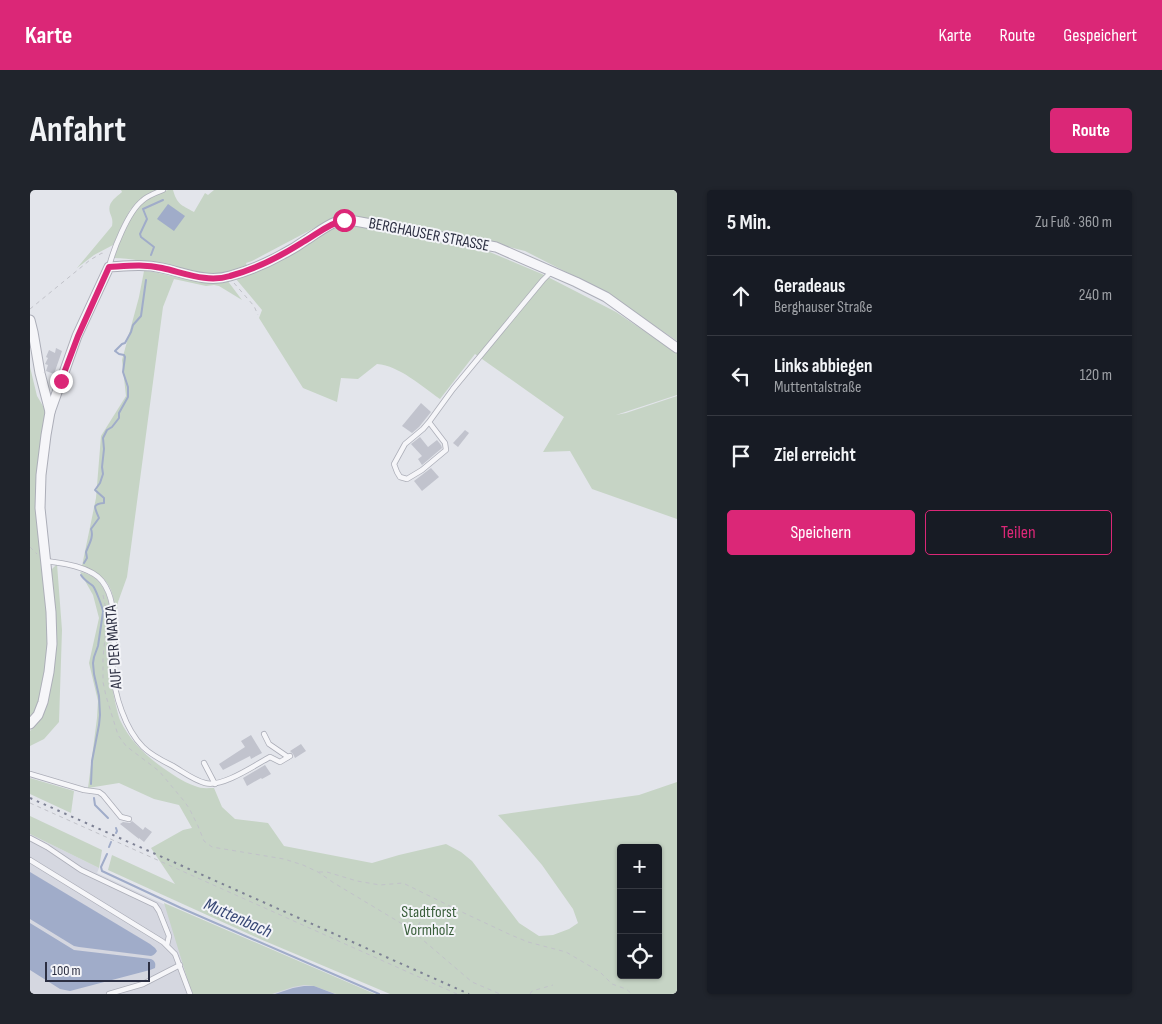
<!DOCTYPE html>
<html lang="de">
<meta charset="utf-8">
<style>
body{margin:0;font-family:"Sofia Sans Condensed",sans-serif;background:#20242c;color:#f1f3f6}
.controls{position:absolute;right:15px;bottom:15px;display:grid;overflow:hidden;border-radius:5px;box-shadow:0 1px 4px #0004}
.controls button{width:45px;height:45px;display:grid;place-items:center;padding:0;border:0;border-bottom:1px solid #363941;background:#171b24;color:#f1f3f6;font:25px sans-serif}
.scale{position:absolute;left:15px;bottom:12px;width:105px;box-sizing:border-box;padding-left:5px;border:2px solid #2c2f42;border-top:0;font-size:14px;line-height:18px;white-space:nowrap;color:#2c2f42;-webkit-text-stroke:4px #f3f4f8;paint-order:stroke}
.stop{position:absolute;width:15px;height:15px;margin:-11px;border:4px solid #db2777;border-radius:50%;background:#fff}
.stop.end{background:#db2777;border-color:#fff;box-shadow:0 1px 5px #0008}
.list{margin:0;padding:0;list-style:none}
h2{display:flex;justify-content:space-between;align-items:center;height:65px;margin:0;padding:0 20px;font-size:21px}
h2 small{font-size:16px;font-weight:400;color:#9ea1a6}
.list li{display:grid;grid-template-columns:32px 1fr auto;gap:15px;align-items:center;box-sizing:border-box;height:80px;padding:0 20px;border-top:1px solid #363941}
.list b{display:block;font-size:19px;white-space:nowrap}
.list p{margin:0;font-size:16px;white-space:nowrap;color:#9ea1a6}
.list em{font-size:16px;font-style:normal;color:#9ea1a6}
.actions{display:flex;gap:10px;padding:15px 20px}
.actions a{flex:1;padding:11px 0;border:1px solid #db2777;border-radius:5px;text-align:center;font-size:18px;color:#db2777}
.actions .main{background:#db2777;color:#fff}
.icon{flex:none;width:28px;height:28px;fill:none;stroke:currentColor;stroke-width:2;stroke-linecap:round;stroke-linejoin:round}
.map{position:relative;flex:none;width:647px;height:804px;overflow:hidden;border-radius:5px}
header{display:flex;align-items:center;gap:30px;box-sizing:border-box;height:70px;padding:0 25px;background:#db2777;color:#fff}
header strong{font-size:24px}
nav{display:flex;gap:28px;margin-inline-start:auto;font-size:18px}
.intro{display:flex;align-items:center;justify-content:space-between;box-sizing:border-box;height:120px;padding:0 30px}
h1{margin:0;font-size:35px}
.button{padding:12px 22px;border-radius:5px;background:#db2777;color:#fff;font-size:18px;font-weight:700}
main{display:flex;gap:30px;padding:0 30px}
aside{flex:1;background:#171b24;border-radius:5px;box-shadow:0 1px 4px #0004}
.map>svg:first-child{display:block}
.built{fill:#d5d7e0}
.green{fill:#c6d4c5;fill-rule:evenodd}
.water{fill:#a0acc9}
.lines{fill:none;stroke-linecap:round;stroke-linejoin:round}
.stream{stroke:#a0acc9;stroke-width:2}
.building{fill:#c1c3cd}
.service-casing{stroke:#acaeb8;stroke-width:6}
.minor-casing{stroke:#acaeb8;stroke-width:11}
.path{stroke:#c1c2c9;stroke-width:1;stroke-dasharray:4 4;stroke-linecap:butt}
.service{stroke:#f6f6f9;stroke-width:4.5}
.minor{stroke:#f6f6f9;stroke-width:9}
.rail{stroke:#7d8194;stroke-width:2;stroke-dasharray:2.5 5;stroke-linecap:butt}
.route{stroke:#db2777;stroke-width:6}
.labels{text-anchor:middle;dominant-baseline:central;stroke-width:4;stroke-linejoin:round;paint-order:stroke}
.street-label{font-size:16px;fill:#2c2f42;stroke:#f3f4f8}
.park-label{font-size:16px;fill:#395e3a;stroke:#f3f4f8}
.water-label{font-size:18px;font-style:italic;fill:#374775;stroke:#f3f4f8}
</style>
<header>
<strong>Karte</strong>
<nav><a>Karte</a><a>Route</a><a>Gespeichert</a></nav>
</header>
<div class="intro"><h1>Anfahrt</h1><a class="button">Route</a></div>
<main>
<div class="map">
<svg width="647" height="804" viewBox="0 0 647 804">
<rect width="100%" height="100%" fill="#e3e5eb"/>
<polygon class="built" points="0,644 69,678 67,683 159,726 340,804 0,804"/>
<g class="green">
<path d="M91,0h36l-7,3 -11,7 -9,10 -17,35 -19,10 -17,13 35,-42c1,-6 0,-8 -2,-13 -3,-10 5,-15 12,-21z"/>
<path d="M138,0h5c4,14 8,15 21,22l11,-19 3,2 6,-5h463v151l-70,-48 -82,-42 -40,-10 -148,-25 -85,45 -6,2 1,3c-8,3 -18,8 -26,8 -36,3 -71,-16 -107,-16 8,-21 15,-48 36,-60 6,-4 12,-6 18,-8z"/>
<path d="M317,36h17l121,24 57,24 74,38 61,41v42l-61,20 10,-2 51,-17v123l-85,-30 -22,-38 -27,1 21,-35 -89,-63 -35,45c-19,-13 -40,-33 -63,-35l-19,15 -17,-1 -4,24 -34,-14 -44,-70 3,-8 -26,-31 35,-13 22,-13 38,-26z"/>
<path d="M114,81c17,1 31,7 47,9 12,2 24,2 36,0l15,20 -23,-14 -5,-1 -8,1 -32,-7 -11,28 -36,270 -9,25 -2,15c-3,-30 -6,-39 -34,-51l14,-68 5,-62 25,-40 -4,-36 17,-63z"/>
<polygon points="0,177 7,206 16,221 10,269 19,422 19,467 8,518 0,531"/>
<polygon points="27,374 32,440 29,532 14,549 0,556 0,541 10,530 17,511 21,380"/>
<path d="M50,382c44,7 28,76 31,107 1,9 6,33 9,41 9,19 23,33 39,45 11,8 24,17 36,21 6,3 13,2 19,2l8,19 13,12 33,4 16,23 88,17 27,-8 47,-11 15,8 11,9 47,62 20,13 14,-1 16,-6 9,-6 -5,-14 -31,-44 -23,-27 -21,-23 141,-20 38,-13v212h-287l-130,-55 -152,-69 4,-15 63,29 -24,-36 32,-18 9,-2 -13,-23 -25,-6 -35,-16 -31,5 9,-70 1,-17 -9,-38 10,-45 -6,-23zM591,658h37v127h-37z"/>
<polygon points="0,588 44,601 41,623 0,604"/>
<polygon points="0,626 72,660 69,678 0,644"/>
<polygon points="134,713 345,804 306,804 284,796 274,795 263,797 242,804 162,804"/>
</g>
<g class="water">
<polygon points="138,14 155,26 144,41 127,29"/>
<path d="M0,682l120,72 5,4 2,3c-2,3 -3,4 -6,5l-72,-9 -5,-1 -44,-27z"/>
<path d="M0,733l44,27 77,9c4,2 5,4 4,9l-5,2 -80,21 -10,-2 -30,-19z"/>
<polygon points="274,796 284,796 305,804 245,804 263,798"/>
</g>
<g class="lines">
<g class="stream">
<polyline points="121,65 124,57 111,47 110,44 117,29 113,19 133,10"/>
<path d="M54,373l3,-5 -1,-6c3,-8 8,-15 5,-23l8,-11c-4,-10 -8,-14 5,-15v-5l-9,-8 5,-7 3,-9 -1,-7 2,-18 -1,-11 4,-8 5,-3 7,-9v-5l9,-16v-10l-5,-15 2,-15 -1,-2 -5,-1 -4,-3 7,-7 3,-1 6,-11 2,-7 8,-9 5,-36"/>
<path d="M51,385c3,5 7,7 12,11 2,2 10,22 10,26l-5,34 -4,11 -1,6 1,11 5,22 1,19 -1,10 -7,36 -1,23"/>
<polyline points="64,608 65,615 78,628"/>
<polyline points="86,638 87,641 86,643"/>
<polyline points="79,657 81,652"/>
<polyline points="77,664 71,677 72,681 151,718 349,804"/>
</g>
</g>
<g class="building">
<polygon points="26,158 32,161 24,184 16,181 18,175 15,174 18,168 16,167 19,160 25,163"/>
<polygon points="391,213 401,222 389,237 382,243 372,236"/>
<polygon points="435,240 439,243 428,257 423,253"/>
<polygon points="390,247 398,257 407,250 411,255 412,258 392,275 388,269 392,266 381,254"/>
<polygon points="401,278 409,287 392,301 384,291"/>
<polygon points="221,545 232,563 221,569 220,566 193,580 189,574 215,557 211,551"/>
<polygon points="271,554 276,561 265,568 263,564 260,561"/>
<polygon points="235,575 241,584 232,589 231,588 217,596 213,588"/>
<polygon points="102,631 113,640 115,637 122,642 114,652 109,648 109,649 90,634 93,632 100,633"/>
</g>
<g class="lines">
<g class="service-casing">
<g id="service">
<path d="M79,77c4,-17 19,-55 33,-66 5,-5 13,-8 21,-11"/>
<polyline points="399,232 393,239 375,254 364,274 367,282 370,287 377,289 392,280 416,260 415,253 399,232 423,199 513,90 522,81"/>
<path d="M16,371c17,2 45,6 56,20 11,14 12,34 12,51 0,12 -1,25 -1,38 1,24 12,59 30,77 7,7 18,13 28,18 11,6 22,15 34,18 17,5 50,-18 65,-26l10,5 10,-6"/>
<polyline points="234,544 239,554 258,567"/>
<polyline points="174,573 185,594"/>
<polyline points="0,584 54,600 69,602 73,605 91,627 99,629"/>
<polyline points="0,648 17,657 51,680 125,715 129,721 139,746 137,755"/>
<polyline points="0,670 133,752 145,764 160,804"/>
<polyline points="79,804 113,794 150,775"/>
</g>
</g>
<g class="minor-casing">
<g id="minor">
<polyline points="0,130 3,142 10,183 20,222"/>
<path d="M0,534l8,-9 5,-13 6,-30 3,-28 -1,-32 -11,-104 1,-33 5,-40 4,-23 27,-76 32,-69c18,-1 35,-3 53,1 23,5 45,15 68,8 18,-5 37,-13 53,-22 8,-4 16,-9 23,-14 10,-6 19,-14 30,-18 6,-2 12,-2 19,-1l141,26 80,35 30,15 71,51"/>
</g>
</g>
<g class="path">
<polyline points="204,93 224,116 228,125"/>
<polyline points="0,119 60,70 72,63 76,65"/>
<polyline points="0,357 7,364"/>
<polyline points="73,405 77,425 73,469 73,492 76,506 88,545 96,556 129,581 154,611 159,618 168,636 174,651 182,657 254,669 273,675 288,682 304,693 379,738 442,792 470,804"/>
<polyline points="0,613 427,804"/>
<polyline points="289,682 297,682 327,691 350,695 373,693 434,723 481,745 498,752 536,762 570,782 582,794 596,799 602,804"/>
<polyline points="385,742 390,732"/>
<polyline points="500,804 502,801 523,795"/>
</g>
<use href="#service" class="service"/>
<use href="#minor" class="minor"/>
<polyline class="rail" points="0,608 439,804"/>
</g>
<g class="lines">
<path class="route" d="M31,191l17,-45 31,-69c18,-1 35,-3 53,1 23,5 45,15 68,8 26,-7 51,-20 73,-34 14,-8 25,-18 41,-22"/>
</g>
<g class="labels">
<g class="street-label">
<text transform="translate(399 45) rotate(11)">BERGHAUSER STRASSE</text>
<text transform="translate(84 457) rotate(-94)">AUF DER MARTA</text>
</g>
<g class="park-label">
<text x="399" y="722">Stadtforst<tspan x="399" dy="18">Vormholz</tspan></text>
</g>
<g class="water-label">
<text transform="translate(208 728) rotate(24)">Muttenbach</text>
</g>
</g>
</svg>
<div class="controls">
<button>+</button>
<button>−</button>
<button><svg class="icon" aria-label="locate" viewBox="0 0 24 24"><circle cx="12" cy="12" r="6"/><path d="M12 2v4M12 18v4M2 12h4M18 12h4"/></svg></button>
</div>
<div class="scale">100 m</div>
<div class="stop" style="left:314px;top:30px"></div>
<div class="stop end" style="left:31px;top:191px"></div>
</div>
<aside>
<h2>5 Min.<small>Zu Fuß · 360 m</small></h2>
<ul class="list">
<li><svg class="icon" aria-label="ahead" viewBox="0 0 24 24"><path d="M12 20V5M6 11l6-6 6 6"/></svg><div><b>Geradeaus</b><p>Berghauser Straße</p></div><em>240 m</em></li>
<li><svg class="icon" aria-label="left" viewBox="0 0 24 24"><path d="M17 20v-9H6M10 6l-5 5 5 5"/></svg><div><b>Links abbiegen</b><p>Muttentalstraße</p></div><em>120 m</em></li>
<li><svg class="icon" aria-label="arrive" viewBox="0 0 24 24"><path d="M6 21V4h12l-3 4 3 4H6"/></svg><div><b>Ziel erreicht</b></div></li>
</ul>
<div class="actions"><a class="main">Speichern</a><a>Teilen</a></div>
</aside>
</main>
